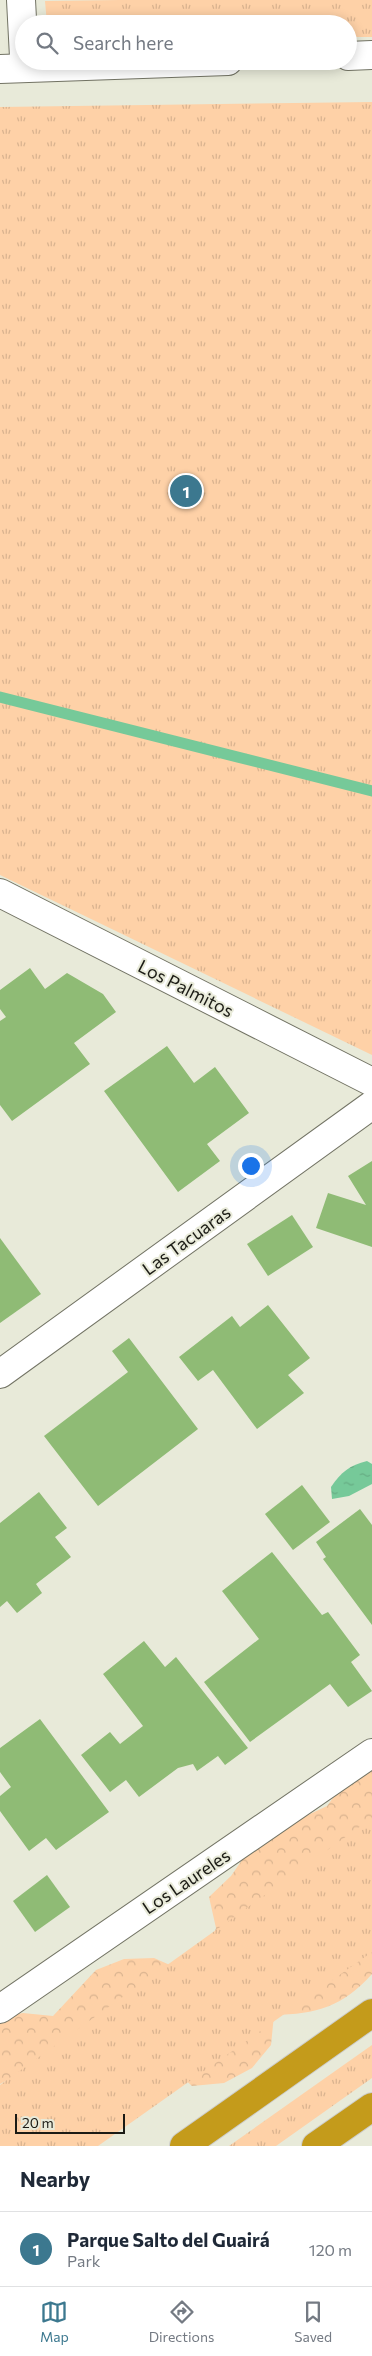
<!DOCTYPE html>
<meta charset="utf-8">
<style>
body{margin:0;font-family:Commissioner,sans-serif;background:#f2f2f3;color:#1f2937}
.scale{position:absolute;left:15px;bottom:12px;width:110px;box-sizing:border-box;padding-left:5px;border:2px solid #1b1b15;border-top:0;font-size:14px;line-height:18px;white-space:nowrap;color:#1b1b15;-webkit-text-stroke:4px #e8ead9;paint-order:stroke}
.you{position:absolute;left:250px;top:1165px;width:18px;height:18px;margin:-12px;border:4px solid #fff;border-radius:50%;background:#1a73e8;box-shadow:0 0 0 8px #1a73e833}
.badge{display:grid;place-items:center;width:32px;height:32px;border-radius:50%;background:#3c788f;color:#fff;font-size:16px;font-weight:700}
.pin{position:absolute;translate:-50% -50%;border:2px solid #fff;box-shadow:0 1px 5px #0006}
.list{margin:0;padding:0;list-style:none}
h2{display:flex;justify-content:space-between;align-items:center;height:65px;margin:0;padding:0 20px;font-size:21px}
h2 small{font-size:16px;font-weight:400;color:#747a83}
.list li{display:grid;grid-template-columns:32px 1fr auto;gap:15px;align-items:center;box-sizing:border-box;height:75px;padding:0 20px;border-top:1px solid #e0e1e3}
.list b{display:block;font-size:19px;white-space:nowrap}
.list p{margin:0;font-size:16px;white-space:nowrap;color:#747a83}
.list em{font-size:16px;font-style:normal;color:#747a83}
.icon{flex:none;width:28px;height:28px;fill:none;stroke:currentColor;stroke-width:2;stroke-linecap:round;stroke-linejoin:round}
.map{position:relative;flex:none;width:372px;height:2146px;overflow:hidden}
.search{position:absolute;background:#fff;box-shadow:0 2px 12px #0003;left:15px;right:15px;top:15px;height:55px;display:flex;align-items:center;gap:12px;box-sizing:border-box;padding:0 18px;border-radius:28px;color:#747a83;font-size:19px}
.sheet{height:140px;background:#fff}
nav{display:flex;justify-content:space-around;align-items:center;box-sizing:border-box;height:70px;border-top:1px solid #e0e1e3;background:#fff;font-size:14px;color:#747a83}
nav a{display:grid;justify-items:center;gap:2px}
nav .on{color:#3c788f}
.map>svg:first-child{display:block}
.forest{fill:url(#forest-crowns)}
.park{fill:url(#park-tufts)}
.water{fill:url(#water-ripples)}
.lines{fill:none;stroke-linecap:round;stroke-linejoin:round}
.stream{stroke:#76c999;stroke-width:11}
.building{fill:#8fbb75}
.street-casing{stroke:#727364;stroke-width:30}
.secondary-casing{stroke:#727364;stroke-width:30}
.highway-casing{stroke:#cdcdcc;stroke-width:30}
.street{stroke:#fff;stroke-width:28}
.secondary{stroke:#fff;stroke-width:28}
.highway{stroke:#c49b1b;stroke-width:28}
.labels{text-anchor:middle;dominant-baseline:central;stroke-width:4;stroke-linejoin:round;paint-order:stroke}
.street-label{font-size:18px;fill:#1b1b15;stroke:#e8ead9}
</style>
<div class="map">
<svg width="372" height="2146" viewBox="0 0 372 2146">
<defs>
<pattern id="forest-crowns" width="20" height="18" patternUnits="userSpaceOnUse" patternTransform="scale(1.25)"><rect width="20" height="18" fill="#fed1a7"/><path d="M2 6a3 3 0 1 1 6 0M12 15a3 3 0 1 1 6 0" fill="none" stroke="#d9b38f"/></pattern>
<pattern id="park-tufts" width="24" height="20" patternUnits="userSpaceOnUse" patternTransform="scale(1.25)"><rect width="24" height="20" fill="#fed1a7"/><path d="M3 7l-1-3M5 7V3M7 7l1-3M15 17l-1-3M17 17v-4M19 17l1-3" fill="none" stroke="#d9b38f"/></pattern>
<pattern id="water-ripples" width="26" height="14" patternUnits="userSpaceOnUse" patternTransform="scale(1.25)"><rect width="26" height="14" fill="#76c999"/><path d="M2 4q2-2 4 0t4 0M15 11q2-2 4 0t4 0" fill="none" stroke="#66ac83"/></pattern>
</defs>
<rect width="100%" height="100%" fill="#e8ead9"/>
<path class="forest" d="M372,1752v222c-30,33 -55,40 -98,41l-3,30 -19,23 -28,15 -32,3 -22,-20 -122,-7 -48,25v-66l23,-5 30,3 43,-46 28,-11 30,-1 25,11 27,-12 10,-29 -7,-31 22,-21 18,-26 23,-18 55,-26 36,-48z"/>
<g class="park">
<polygon points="119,0 372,0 372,37 348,37 348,24 47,24 45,1"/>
<polygon points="372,102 372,1055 0,875 0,107"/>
<polygon points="372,1818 372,1952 98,2146 0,2146 0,2085"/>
<polygon points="372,2045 372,2078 276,2146 229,2146"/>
</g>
<path class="water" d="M367,1461l5,3v20l-23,12 -17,3 -1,-12c10,-15 19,-22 36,-26z"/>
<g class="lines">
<polyline class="stream" points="0,697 372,791"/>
</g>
<g class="building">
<polygon points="30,968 45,989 67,973 103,994 116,1012 74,1043 90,1064 12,1121 0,1105 0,1021 6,1017 0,1009 0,990"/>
<polygon points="167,1046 194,1083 215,1067 249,1113 207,1144 220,1161 178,1192 104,1091"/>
<polygon points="372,1161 372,1247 316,1228 328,1193 366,1205 348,1176"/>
<polygon points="292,1215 313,1247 268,1276 247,1244"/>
<polygon points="0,1238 41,1294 0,1323"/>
<polygon points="268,1305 310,1358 288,1375 304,1393 257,1429 213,1370 198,1381 179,1357 232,1316 240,1327"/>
<polygon points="129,1338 198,1429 98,1506 44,1436 128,1372 112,1351"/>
<polygon points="302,1485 330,1522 293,1550 265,1514"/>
<polygon points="39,1492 67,1528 55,1537 71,1557 36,1584 42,1593 17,1613 7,1601 0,1607 0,1523"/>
<polygon points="360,1509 372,1525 372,1625 323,1559 326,1557 316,1542"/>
<polygon points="272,1552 322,1615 328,1612 360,1655 351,1662 372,1691 348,1707 330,1684 250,1742 204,1682 259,1639 222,1591"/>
<polygon points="144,1641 165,1667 176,1657 248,1748 225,1765 218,1756 197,1771 193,1764 178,1768 139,1797 126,1780 110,1792 81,1755 110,1732 120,1744 143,1726 103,1674"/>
<polygon points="40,1719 109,1812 56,1850 46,1838 29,1851 0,1811 0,1796 11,1787 0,1772 0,1748"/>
<polygon points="47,1875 70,1907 35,1932 13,1901"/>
</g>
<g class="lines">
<g class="street-casing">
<g id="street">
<polyline points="21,0 24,57"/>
<polyline points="0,893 372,1082"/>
<polyline points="0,1374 372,1105"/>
<polyline points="0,2009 372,1753"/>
</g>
</g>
<g class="secondary-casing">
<g id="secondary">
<polyline points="348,56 372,55"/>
<polyline points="0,69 228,61"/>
</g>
</g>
<g class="highway-casing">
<g id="highway">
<polyline points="184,2146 372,2013"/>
<polyline points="316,2146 372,2107"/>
</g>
</g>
<use href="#street" class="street"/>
<use href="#secondary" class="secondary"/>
<use href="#highway" class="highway"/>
</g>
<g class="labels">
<g class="street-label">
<text transform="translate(186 988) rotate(27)">Los Palmitos</text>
<text transform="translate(186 1240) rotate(-36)">Las Tacuaras</text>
<text transform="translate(186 1881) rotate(-34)">Los Laureles</text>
</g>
</g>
</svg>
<div class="scale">20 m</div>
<div class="you"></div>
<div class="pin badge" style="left:186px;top:491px">1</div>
<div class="search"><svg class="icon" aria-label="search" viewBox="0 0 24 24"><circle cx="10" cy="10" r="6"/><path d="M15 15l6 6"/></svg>Search here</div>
</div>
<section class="sheet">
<h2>Nearby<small></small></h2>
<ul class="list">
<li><span class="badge">1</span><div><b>Parque Salto del Guairá</b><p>Park</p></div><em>120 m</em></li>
</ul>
</section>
<nav>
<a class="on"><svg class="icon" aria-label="map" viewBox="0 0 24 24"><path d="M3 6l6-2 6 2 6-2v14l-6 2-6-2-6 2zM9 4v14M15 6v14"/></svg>Map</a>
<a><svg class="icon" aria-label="directions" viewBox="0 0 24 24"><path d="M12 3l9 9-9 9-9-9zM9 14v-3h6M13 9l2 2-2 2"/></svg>Directions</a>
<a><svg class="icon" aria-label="saved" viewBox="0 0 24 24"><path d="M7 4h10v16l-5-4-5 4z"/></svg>Saved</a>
</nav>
